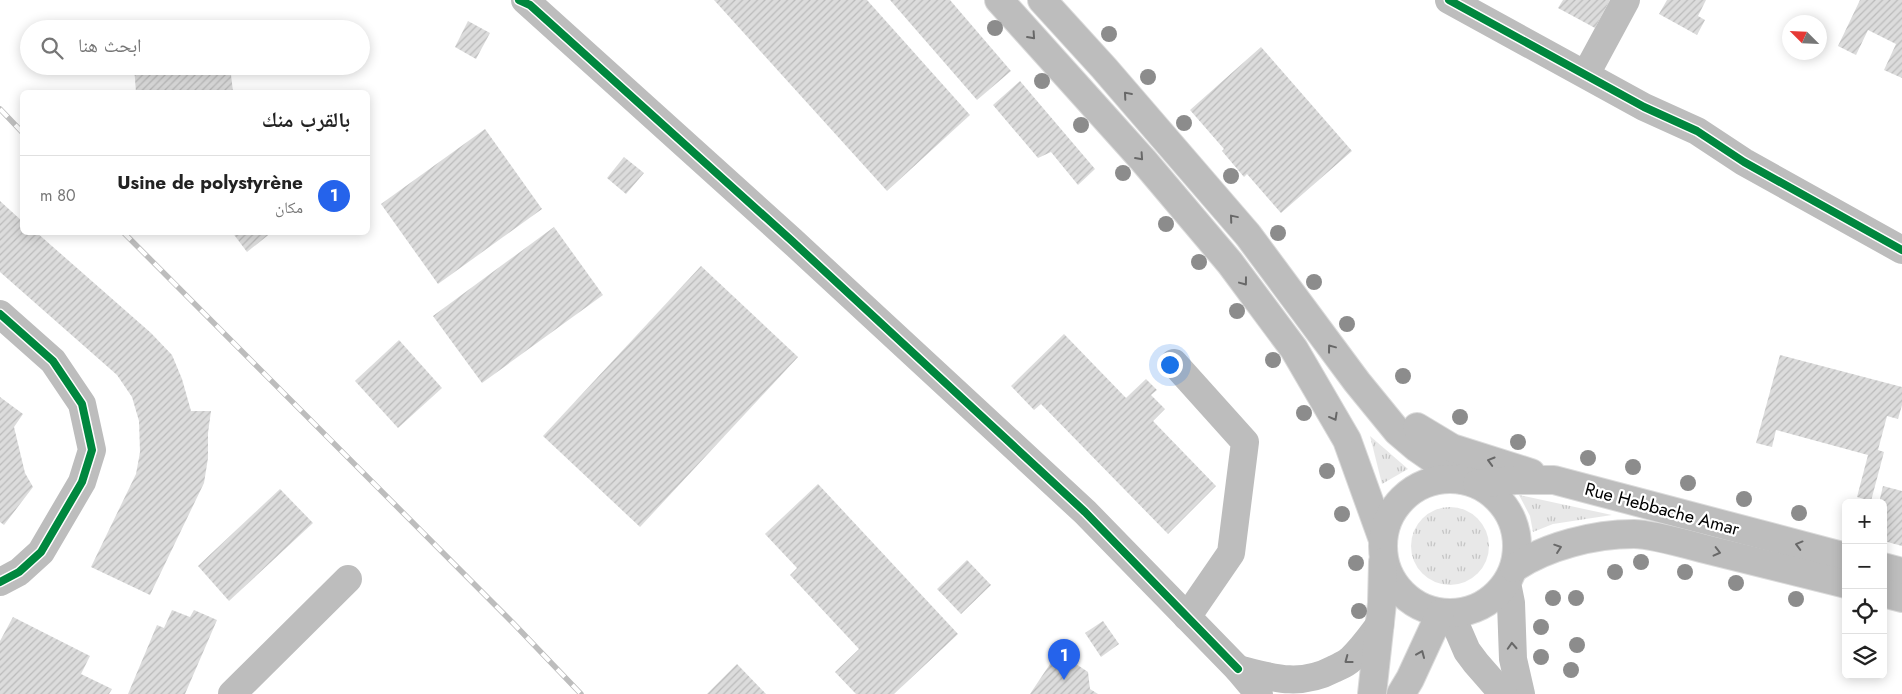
<!DOCTYPE html>
<html lang="ar">
<meta charset="utf-8">
<style>
body{margin:0;font-family:Jost,"Noto Naskh Arabic",sans-serif;background:#f2f2f2;color:#222;direction:rtl}
.controls{position:absolute;right:15px;bottom:15px;display:grid;overflow:hidden;border-radius:8px;box-shadow:0 2px 12px #0003}
.controls button{width:45px;height:45px;display:grid;place-items:center;padding:0;border:0;border-bottom:1px solid #e0e0e0;background:#fff;color:#222;font:25px sans-serif}
.compass{position:absolute;left:1782px;top:15px;width:45px;height:45px;border-radius:50%;background:#fff;box-shadow:0 2px 12px #0003;rotate:294deg}
.you{position:absolute;left:1169px;top:364px;width:18px;height:18px;margin:-12px;border:4px solid #fff;border-radius:50%;background:#1a73e8;box-shadow:0 0 0 8px #1a73e833}
.badge{display:grid;place-items:center;width:32px;height:32px;border-radius:50%;background:#2563eb;color:#fff;font-size:16px;font-weight:700}
.pin{position:absolute;translate:-50% -41px;filter:drop-shadow(0 1px 2px #0008)}
.pin::after{content:'';position:absolute;top:26px;width:18px;height:15px;background:inherit;clip-path:polygon(0 0,100% 0,50% 100%)}
.list{margin:0;padding:0;list-style:none}
h2{display:flex;justify-content:space-between;align-items:center;height:65px;margin:0;padding:0 20px;font-size:21px}
h2 small{font-size:16px;font-weight:400;color:#767676}
.list li{display:grid;grid-template-columns:32px 1fr auto;gap:15px;align-items:center;box-sizing:border-box;height:80px;padding:0 20px;border-top:1px solid #e0e0e0}
.list b{display:block;font-size:19px;white-space:nowrap}
.list p{margin:0;font-size:16px;white-space:nowrap;color:#767676}
.list em{font-size:16px;font-style:normal;color:#767676}
.icon{flex:none;width:28px;height:28px;fill:none;stroke:currentColor;stroke-width:2;stroke-linecap:round;stroke-linejoin:round}
.map{position:relative;flex:none;width:1902px;height:694px;overflow:hidden;direction:ltr}
.search{position:absolute;background:#fff;box-shadow:0 2px 12px #0003;left:20px;top:20px;width:350px;height:55px;display:flex;align-items:center;gap:12px;box-sizing:border-box;padding:0 18px;border-radius:28px;color:#767676;font-size:19px}
.panel{position:absolute;background:#fff;box-shadow:0 2px 12px #0003;left:20px;top:90px;width:350px;height:145px;border-radius:8px;direction:rtl}
.map>svg:first-child{display:block}
.grass{fill:url(#grass-tufts)}
.building{fill:url(#building-hatch)}
.lines{fill:none;stroke-linecap:round;stroke-linejoin:round}
.major-casing{stroke:#dbdbdb;stroke-width:30}
.minor{stroke:#bdbdbd;stroke-width:28}
.major{stroke:#bdbdbd;stroke-width:28}
.rail-casing{stroke:#bdbdbd;stroke-width:5.5}
.rail{stroke:#fff;stroke-width:4;stroke-dasharray:11;stroke-linecap:butt}
.cycleway-casing{stroke:#fff;stroke-width:11}
.cycleway{stroke:#00873e;stroke-width:8}
.tree{fill:#8c8c8c}
.oneway{stroke:#686868}
.labels{text-anchor:middle;dominant-baseline:central;stroke-width:4.5;stroke-linejoin:round;paint-order:stroke}
.street-label{font-size:18px;fill:#000;stroke:#fff}
</style>
<div class="map">
<svg width="1902" height="694" viewBox="0 0 1902 694">
<defs>
<pattern id="grass-tufts" width="24" height="20" patternUnits="userSpaceOnUse" patternTransform="scale(1.25)"><rect width="24" height="20" fill="#e8e8e8"/><path d="M3 7l-1-3M5 7V3M7 7l1-3M15 17l-1-3M17 17v-4M19 17l1-3" fill="none" stroke="#c5c5c5"/></pattern>
<pattern id="building-hatch" width="6" height="6" patternUnits="userSpaceOnUse" patternTransform="scale(1.25)"><rect width="6" height="6" fill="#dcdcdc"/><path d="M-1 1l2-2M0 6l6-6M5 7l2-2" fill="none" stroke="#bbb"/></pattern>
</defs>
<rect width="100%" height="100%" fill="#fff"/>
<g class="grass">
<polygon points="1370,436 1408,469 1382,484"/>
<polygon points="1519,495 1612,515 1553,524 1533,532 1530,516"/>
<circle cx="1450" cy="546" r="39"/>
</g>
<g class="building">
<polygon points="714,0 867,0 970,115 887,191"/>
<polygon points="890,0 950,0 1011,71 977,100"/>
<polygon points="1563,0 1610,0 1595,28 1558,8"/>
<polygon points="1667,0 1706,0 1698,16 1705,20 1697,35 1659,14"/>
<polygon points="1860,0 1902,0 1902,78 1884,70 1896,44 1868,30 1856,55 1838,46"/>
<polygon points="468,21 490,33 476,59 455,47"/>
<polygon points="1261,47 1352,151 1281,213 1247,174 1244,177 1222,151 1224,149 1190,110"/>
<polygon points="134,66 230,66 233,92 136,92"/>
<polygon points="1020,81 1095,169 1078,185 1051,152 1038,158 993,105"/>
<polygon points="485,129 542,209 438,284 381,204"/>
<polygon points="624,157 644,173 626,194 607,178"/>
<polygon points="0,201 22,221 22,232 36,232 151,333 172,355 182,379 191,411 211,411 208,433 208,458 204,483 150,595 91,567 136,474 140,452 139,421 132,397 117,375 0,272"/>
<polygon points="554,227 603,295 482,383 433,316"/>
<polygon points="232,232 272,232 247,252"/>
<polygon points="701,266 798,357 640,527 543,436"/>
<polygon points="1064,334 1126,398 1146,379 1157,390 1151,395 1165,409 1153,421 1216,486 1168,534 1041,404 1034,410 1011,386"/>
<polygon points="399,340 442,388 398,428 355,381"/>
<polygon points="1780,355 1902,387 1902,405 1898,419 1887,416 1878,450 1884,452 1871,501 1857,497 1868,455 1776,430 1772,447 1756,443"/>
<polygon points="0,397 23,414 14,427 25,473 33,487 4,525 0,522"/>
<polygon points="818,484 958,634 894,694 856,694 835,672 859,649 790,575 797,568 765,534"/>
<polygon points="1883,486 1902,491 1902,546 1884,541 1886,532 1883,531 1883,503 1879,503"/>
<polygon points="280,489 313,523 229,601 198,566"/>
<polygon points="967,560 991,585 961,614 937,589"/>
<polygon points="172,610 190,617 194,610 217,620 185,694 128,694 157,625 164,628"/>
<polygon points="13,617 90,656 81,674 112,689 109,694 0,694 0,641"/>
<polygon points="1103,621 1119,644 1101,657 1085,633"/>
<polygon points="1058,652 1088,672 1090,689 1098,694 1030,694"/>
<polygon points="737,664 766,694 707,694"/>
</g>
<g class="lines">
<g class="major-casing">
<g id="major">
<polyline points="999,0 1143,160 1230,263 1294,349 1347,440 1383,540"/>
<polyline points="1042,0 1104,68 1248,235 1357,382 1397,431 1417,448 1463,480"/>
<polyline points="1417,427 1452,448 1531,473"/>
<circle cx="1450" cy="546" r="67"/>
<polyline points="1477,484 1515,480 1554,480 1846,557"/>
<polyline points="1883,567 1902,572"/>
<path d="M1514,568c33,-22 80,-34 120,-34 17,0 52,10 71,15 47,12 94,23 141,35"/>
<polyline points="1883,593 1902,598"/>
<polyline points="1372,694 1382,603 1383,562"/>
<polyline points="1401,694 1410,679 1440,614"/>
</g>
</g>
<g class="minor">
<polyline points="525,0 792,241 1085,512 1238,669"/>
<polyline points="1449,0 1644,107 1697,131 1744,162 1902,250"/>
<polyline points="1586,74 1626,0"/>
<polyline points="0,314 53,361 82,404 92,450 82,482 41,552 19,572 0,582"/>
<polyline points="1174,363 1245,442 1231,553 1187,617"/>
<polyline points="1507,583 1511,603 1513,659 1521,694"/>
<polyline points="1451,614 1467,651 1476,663 1503,694"/>
<polyline points="232,694 348,579"/>
<path d="M1259,694l-21,-25c35,9 62,18 96,0 6,-3 12,-5 17,-10 11,-10 20,-23 29,-35"/>
</g>
<use href="#major" class="major"/>
<g class="rail-casing">
<g id="rail">
<polyline points="0,109 22,132"/>
<polyline points="123,232 514,624 581,694"/>
</g>
</g>
<use href="#rail" class="rail"/>
<g class="cycleway-casing">
<g id="cycleway">
<polyline points="519,0 530,5 792,241 1085,512 1238,669"/>
<polyline points="1449,0 1644,107 1697,131 1744,162 1902,250"/>
<polyline points="0,314 53,361 82,404 92,450 82,482 41,552 19,572 0,582"/>
</g>
</g>
<use href="#cycleway" class="cycleway"/>
</g>
<g class="tree">
<circle cx="995" cy="28" r="8"/>
<circle cx="1109" cy="34" r="8"/>
<circle cx="1148" cy="77" r="8"/>
<circle cx="1042" cy="81" r="8"/>
<circle cx="1184" cy="123" r="8"/>
<circle cx="1081" cy="125" r="8"/>
<circle cx="1123" cy="173" r="8"/>
<circle cx="1231" cy="176" r="8"/>
<circle cx="1166" cy="224" r="8"/>
<circle cx="1278" cy="233" r="8"/>
<circle cx="1199" cy="262" r="8"/>
<circle cx="1314" cy="282" r="8"/>
<circle cx="1237" cy="311" r="8"/>
<circle cx="1347" cy="324" r="8"/>
<circle cx="1273" cy="360" r="8"/>
<circle cx="1403" cy="376" r="8"/>
<circle cx="1304" cy="413" r="8"/>
<circle cx="1460" cy="417" r="8"/>
<circle cx="1518" cy="442" r="8"/>
<circle cx="1588" cy="458" r="8"/>
<circle cx="1633" cy="467" r="8"/>
<circle cx="1327" cy="471" r="8"/>
<circle cx="1688" cy="483" r="8"/>
<circle cx="1744" cy="499" r="8"/>
<circle cx="1799" cy="513" r="8"/>
<circle cx="1342" cy="514" r="8"/>
<circle cx="1641" cy="562" r="8"/>
<circle cx="1356" cy="563" r="8"/>
<circle cx="1615" cy="572" r="8"/>
<circle cx="1685" cy="572" r="8"/>
<circle cx="1736" cy="583" r="8"/>
<circle cx="1553" cy="598" r="8"/>
<circle cx="1576" cy="598" r="8"/>
<circle cx="1796" cy="599" r="8"/>
<circle cx="1359" cy="611" r="8"/>
<circle cx="1541" cy="627" r="8"/>
<circle cx="1577" cy="645" r="8"/>
<circle cx="1541" cy="657" r="8"/>
<circle cx="1571" cy="670" r="8"/>
</g>
<defs><path id="oneway-chevron" d="M-2-3.5L2.5 0L-2 3.5" fill="none" stroke-width="1.6" stroke-linecap="round" stroke-linejoin="round" transform="scale(1.25)"/></defs>
<g class="oneway">
<use href="#oneway-chevron" transform="translate(1032 36) rotate(48)"/>
<use href="#oneway-chevron" transform="translate(1127 95) rotate(-131)"/>
<use href="#oneway-chevron" transform="translate(1140 157) rotate(48)"/>
<use href="#oneway-chevron" transform="translate(1233 218) rotate(-130)"/>
<use href="#oneway-chevron" transform="translate(1244 282) rotate(53)"/>
<use href="#oneway-chevron" transform="translate(1331 348) rotate(-127)"/>
<use href="#oneway-chevron" transform="translate(1334 417) rotate(61)"/>
<use href="#oneway-chevron" transform="translate(1491 461) rotate(-164)"/>
<use href="#oneway-chevron" transform="translate(1799 545) rotate(-165)"/>
<use href="#oneway-chevron" transform="translate(1558 548) rotate(-19)"/>
<use href="#oneway-chevron" transform="translate(1717 552) rotate(14)"/>
<use href="#oneway-chevron" transform="translate(1512 646) rotate(-93)"/>
<use href="#oneway-chevron" transform="translate(1421 654) rotate(-67)"/>
<use href="#oneway-chevron" transform="translate(1348 660) rotate(143)"/>
</g>
<g class="labels">
<g class="street-label">
<text transform="translate(1662 509) rotate(15)">Rue Hebbache Amar</text>
</g>
</g>
</svg>
<div class="controls">
<button>+</button>
<button>−</button>
<button><svg class="icon" aria-label="locate" viewBox="0 0 24 24"><circle cx="12" cy="12" r="6"/><path d="M12 2v4M12 18v4M2 12h4M18 12h4"/></svg></button>
<button><svg class="icon" aria-label="layers" viewBox="0 0 24 24"><path d="M12 4l9 5-9 5-9-5zM3 14l9 5 9-5"/></svg></button>
</div>
<svg class="compass" viewBox="-18 -18 36 36"><path d="M0-13l5 13h-10z" fill="#e53935"/><path d="M0 13l5-13h-10z" fill="#767676"/></svg>
<div class="you"></div>
<div class="pin badge" style="left:1064px;top:680px">1</div>
<div class="search"><svg class="icon" aria-label="search" viewBox="0 0 24 24"><circle cx="10" cy="10" r="6"/><path d="M15 15l6 6"/></svg>ابحث هنا</div>
<section class="panel">
<h2>بالقرب منك<small></small></h2>
<ul class="list">
<li><span class="badge">1</span><div><b>Usine de polystyrène</b><p>مكان</p></div><em>80 m</em></li>
</ul>
</section>
</div>
